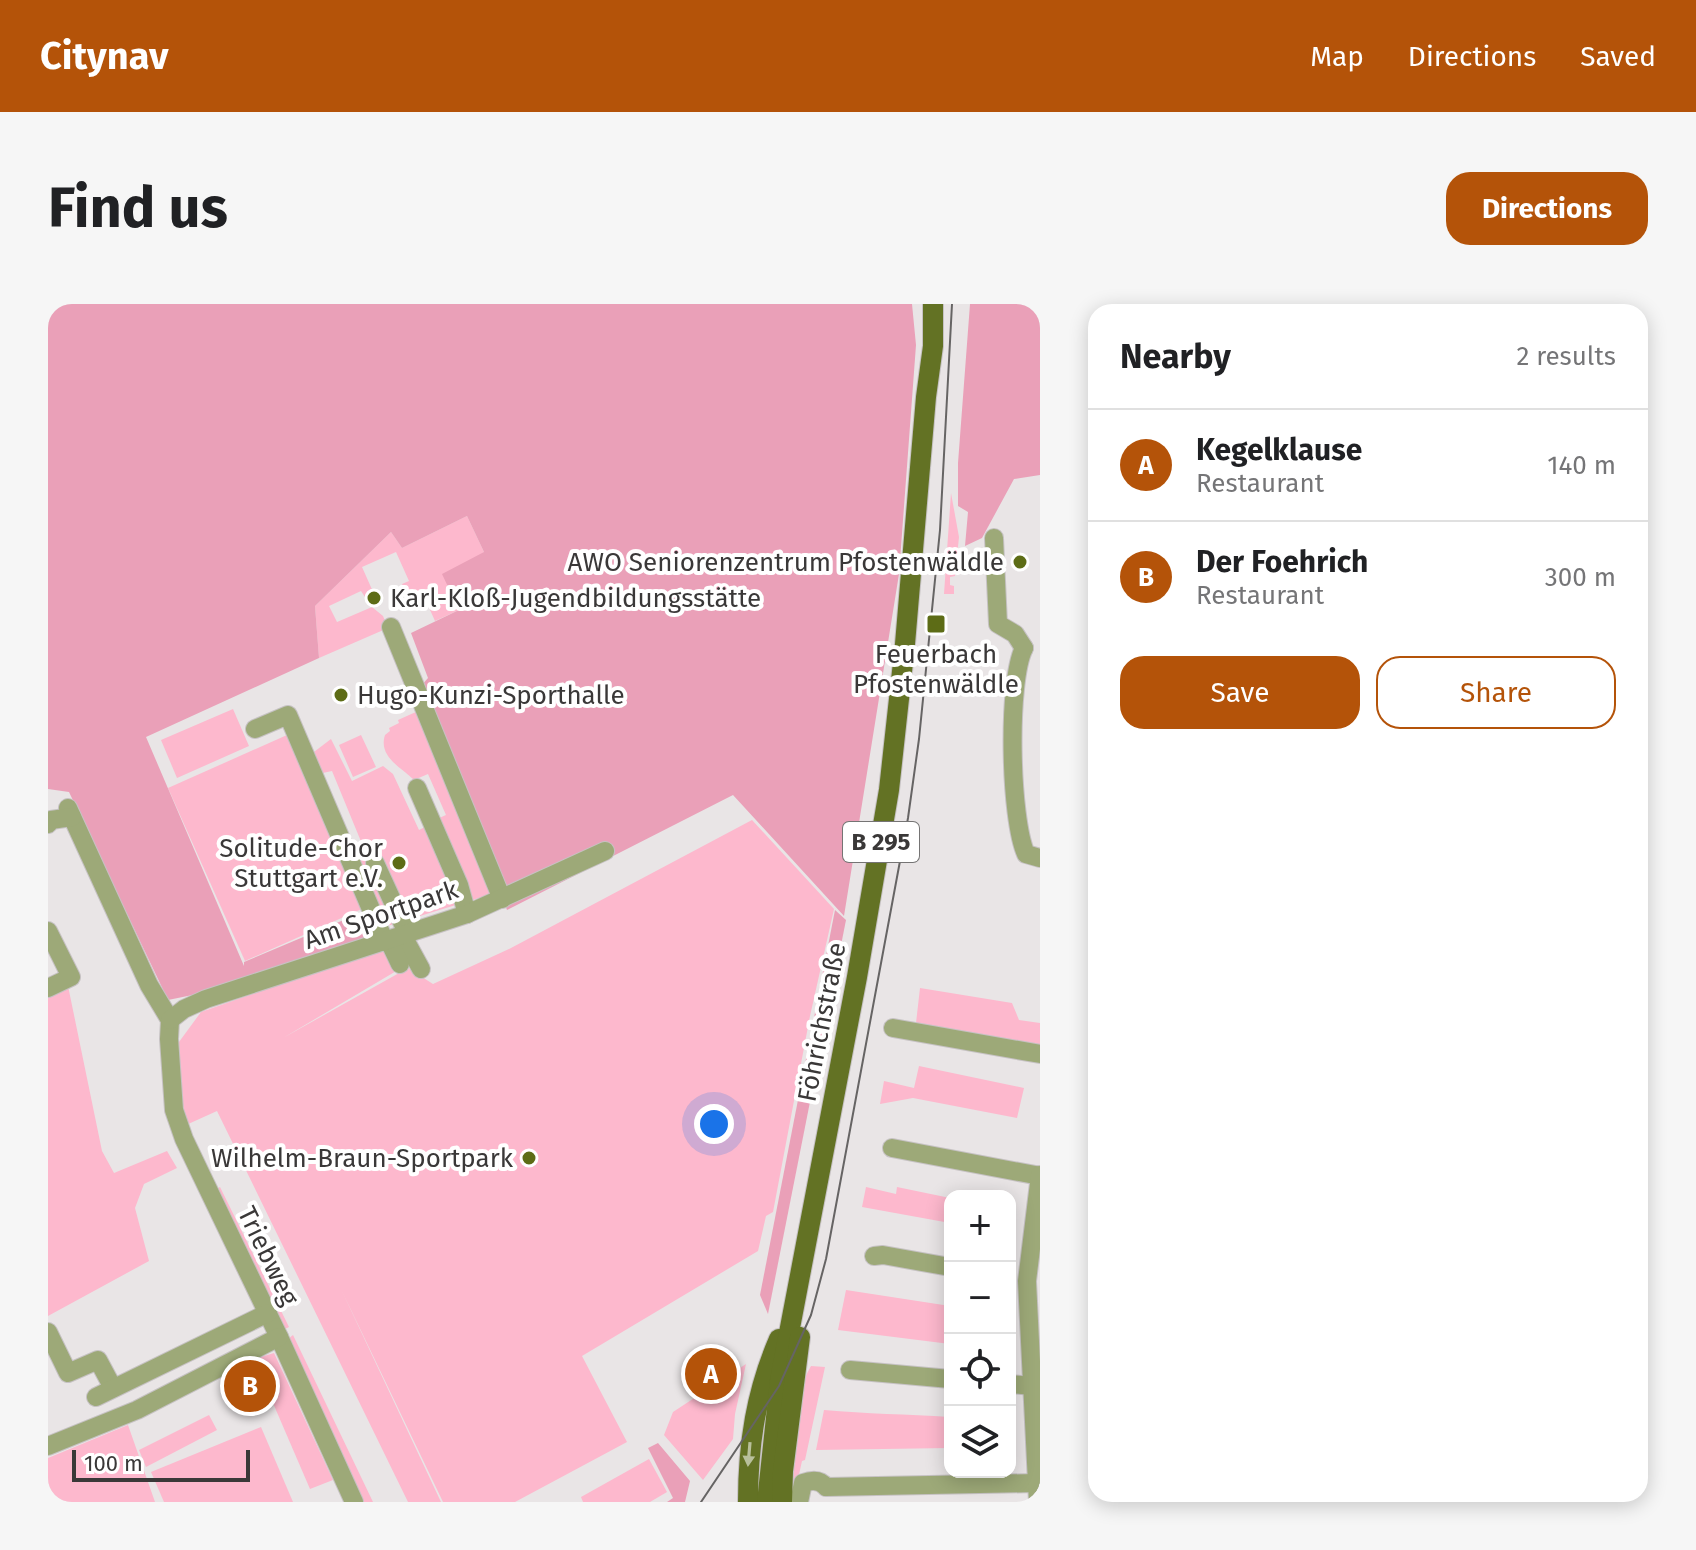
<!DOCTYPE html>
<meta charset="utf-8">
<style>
body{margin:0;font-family:"Fira Sans",sans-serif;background:#f6f6f6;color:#202124}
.controls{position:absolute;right:24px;bottom:24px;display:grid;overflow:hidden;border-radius:16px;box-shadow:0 4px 20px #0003}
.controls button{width:72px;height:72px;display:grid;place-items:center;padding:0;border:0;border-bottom:2px solid #e0e0e0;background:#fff;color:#202124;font:40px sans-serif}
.scale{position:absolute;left:24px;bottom:20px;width:178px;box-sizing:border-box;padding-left:8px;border:4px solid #3a3838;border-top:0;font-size:22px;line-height:28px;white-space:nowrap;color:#3a3838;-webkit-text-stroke:6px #fff;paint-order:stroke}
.you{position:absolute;left:666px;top:820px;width:28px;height:28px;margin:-20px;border:6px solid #fff;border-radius:50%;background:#1a73e8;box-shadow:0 0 0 12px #1a73e833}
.badge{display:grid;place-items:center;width:52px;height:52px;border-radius:50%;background:#b45309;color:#fff;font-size:26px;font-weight:700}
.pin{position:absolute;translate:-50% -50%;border:4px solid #fff;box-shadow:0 2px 8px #0006}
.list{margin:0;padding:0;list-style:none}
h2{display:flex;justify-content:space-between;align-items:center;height:104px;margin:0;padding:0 32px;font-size:34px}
h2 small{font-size:26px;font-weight:400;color:#757577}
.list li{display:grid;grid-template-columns:52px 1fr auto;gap:24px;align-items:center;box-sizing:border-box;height:112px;padding:0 32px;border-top:2px solid #e0e0e0}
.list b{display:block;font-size:30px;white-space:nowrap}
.list p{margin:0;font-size:26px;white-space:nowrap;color:#757577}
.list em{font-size:26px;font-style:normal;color:#757577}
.actions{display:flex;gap:16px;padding:24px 32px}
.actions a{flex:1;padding:18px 0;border:2px solid #b45309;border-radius:24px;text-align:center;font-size:28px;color:#b45309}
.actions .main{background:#b45309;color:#fff}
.icon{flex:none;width:44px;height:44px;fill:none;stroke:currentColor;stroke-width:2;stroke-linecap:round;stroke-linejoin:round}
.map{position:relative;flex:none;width:992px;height:1198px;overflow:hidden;border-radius:24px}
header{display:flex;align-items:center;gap:48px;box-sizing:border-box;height:112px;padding:0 40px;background:#b45309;color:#fff}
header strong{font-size:38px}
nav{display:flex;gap:44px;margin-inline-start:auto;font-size:28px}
.intro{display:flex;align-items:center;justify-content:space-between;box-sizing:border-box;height:192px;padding:0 48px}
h1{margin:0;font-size:56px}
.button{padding:20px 36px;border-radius:24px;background:#b45309;color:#fff;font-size:28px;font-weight:700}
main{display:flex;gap:48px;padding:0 48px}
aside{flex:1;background:#fff;border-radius:24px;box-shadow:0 4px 20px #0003}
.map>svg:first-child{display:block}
.green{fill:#fdb8cd}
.forest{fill:#eaa0b8}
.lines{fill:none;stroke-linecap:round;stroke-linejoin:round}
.minor-casing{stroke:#c6c2c3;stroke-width:20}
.major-casing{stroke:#c6c2c3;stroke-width:22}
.minor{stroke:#9da978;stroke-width:18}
.major{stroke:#637224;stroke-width:20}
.tram{stroke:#666464;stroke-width:2}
.oneway{fill:#b9c09c}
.poi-dot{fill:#5d6c16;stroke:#fff;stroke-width:3}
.labels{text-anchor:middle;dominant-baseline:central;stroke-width:8;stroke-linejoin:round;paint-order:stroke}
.shield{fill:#fff;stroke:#757474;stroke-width:2}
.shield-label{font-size:24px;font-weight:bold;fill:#3a3838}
.poi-label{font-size:26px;fill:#3a3838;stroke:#fff;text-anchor:end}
.street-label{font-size:26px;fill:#3a3838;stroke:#fff}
</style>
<header>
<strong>Citynav</strong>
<nav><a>Map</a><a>Directions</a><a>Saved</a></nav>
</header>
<div class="intro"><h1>Find us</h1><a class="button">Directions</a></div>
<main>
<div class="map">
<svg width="992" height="1198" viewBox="0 0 992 1198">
<rect width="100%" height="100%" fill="#e9e5e6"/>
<g class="green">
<polygon points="903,189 911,233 907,272 902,273 902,281 906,282 906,290 896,290"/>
<polygon points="419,212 436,248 411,306 387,317 375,290 361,296 354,280 361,277 348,248 314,263 326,290 317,293 313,287 281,302 289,318 324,303 335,312 340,324 271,354 267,302 343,228 354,244"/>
<polygon points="185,405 201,442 129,474 113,436"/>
<path d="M370,407l77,182 -26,8 -32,-82 9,-4 -18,-41 -14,6c-13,-13 -36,-23 -29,-45l5,-4 -1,-3 10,-5 -1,-3z"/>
<polygon points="239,431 316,604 197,657 120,484"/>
<polygon points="313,431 328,463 305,473 291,441"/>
<polygon points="283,435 304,477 335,462 345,470 371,526 379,522 411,600 336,623 308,559 319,552 284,467 270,470 262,451"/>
<polygon points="704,516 786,605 762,712 725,908 718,912 710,947 534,1052 579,1138 467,1198 395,1198 293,985 393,1198 360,1198 169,807 138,821 133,803 131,738 153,708 339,643 350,666 235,734 360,664 385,680 463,644"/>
<polygon points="19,677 54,847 66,869 119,847 129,864 96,880 87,904 101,957 0,1012 0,687"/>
<polygon points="872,684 964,699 971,716 992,719 992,741 868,719"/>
<polygon points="871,762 976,784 969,814 865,794 832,800 836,777 866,784"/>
<polygon points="172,883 241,1023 235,1026 165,887"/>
<polygon points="818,883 848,890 849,883 902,894 902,919 814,903"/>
<polygon points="798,986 902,1002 902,1040 790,1026"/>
<polygon points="245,1031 325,1198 315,1198 240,1035"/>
<polygon points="226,1049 285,1176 262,1185 206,1055"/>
<polygon points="698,1060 687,1110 685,1135 655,1176 616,1131 625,1108"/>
<path d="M763,1062l14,1 -20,93 -3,1 -9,41c-4,-37 -1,-105 18,-136z"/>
<path d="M776,1106c42,4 83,4 126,7v31l-134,2z"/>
<polygon points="161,1111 169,1126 98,1163 91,1146"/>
<polygon points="80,1121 107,1198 0,1198 0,1154"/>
<polygon points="213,1123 245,1198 116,1198 103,1168"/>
<polygon points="601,1155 619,1188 602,1198 535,1198 533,1193"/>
</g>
<g class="forest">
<polygon points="0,0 864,0 868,41 851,270 796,612 685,491 459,606 373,382 380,374 363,329 411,306 394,270 436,248 419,212 354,244 343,228 267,302 271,354 98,433 196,662 196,658 317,607 327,630 203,679 120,696 21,488 0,485"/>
<polygon points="922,0 992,0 992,171 966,175 934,234 917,242 920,208 910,202 910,159"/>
<polygon points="787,606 798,616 720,1010 712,991"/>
<polygon points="610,1139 642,1177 637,1198 619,1198 625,1194 600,1144"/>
</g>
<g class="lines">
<g class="minor-casing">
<g id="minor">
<polyline points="946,234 950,320 967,330 976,344"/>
<polyline points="343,323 454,595"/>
<path d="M976,344c-17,34 -14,171 2,206l14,4"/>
<polyline points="207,425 240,411 337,638"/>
<polyline points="369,484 411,581 419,610"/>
<polyline points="20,504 101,681 122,716 121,735 126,806 136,835 231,1033 306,1198"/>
<polyline points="0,520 3,516 24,513"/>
<polyline points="327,559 360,631"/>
<polyline points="0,627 23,673 0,684"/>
<polyline points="355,632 373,665"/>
<polyline points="341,637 352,660"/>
<polyline points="122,716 136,705 158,695 419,610 557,547"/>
<polyline points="845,724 992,750"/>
<polyline points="844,844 992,872"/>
<polyline points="826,952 835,951 902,963"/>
<polyline points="0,1028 20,1069 50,1056 65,1084"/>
<polyline points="802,1066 902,1075"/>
<polyline points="962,1080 984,1082"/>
<polyline points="48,1093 220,1009"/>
<polyline points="0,1142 89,1106 231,1033"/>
<path d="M751,1198l4,-19c8,-3 17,-4 23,4l210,-4"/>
<polyline points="990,1198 979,977 992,871"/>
</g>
</g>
<g class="major-casing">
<g id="major">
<path d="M700,1198c0,-58 8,-110 31,-163"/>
<polyline points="719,1198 732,1076 809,673 841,486 857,340 878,93 885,42 885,0"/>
<polyline points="734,1198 735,1167 752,1033"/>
</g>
</g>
<use href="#minor" class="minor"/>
<use href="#major" class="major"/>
<polyline class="tram" points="653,1198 731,1082 763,1011 778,955 860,514 871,435 892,226 904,0"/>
</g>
<defs><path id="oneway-solid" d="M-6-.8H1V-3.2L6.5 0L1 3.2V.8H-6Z" transform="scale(2)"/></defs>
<use class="oneway" href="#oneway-solid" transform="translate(701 1150) rotate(95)"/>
<g class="poi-dot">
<circle cx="972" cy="258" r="8"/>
<circle cx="326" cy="294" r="8"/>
<rect x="878" y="310" width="20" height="20" rx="4"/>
<circle cx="293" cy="391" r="8"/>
<circle cx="351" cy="559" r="8"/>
<circle cx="481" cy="854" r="8"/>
</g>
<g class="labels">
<rect class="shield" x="795" y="518" width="76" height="40" rx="6"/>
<g class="shield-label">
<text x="833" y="538">B 295</text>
</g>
<g class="poi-label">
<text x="956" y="258">AWO Seniorenzentrum Pfostenwäldle</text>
<text x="342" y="294" text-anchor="start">Karl-Kloß-Jugendbildungsstätte</text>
<text x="888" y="350" text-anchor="middle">Feuerbach<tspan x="888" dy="30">Pfostenwäldle</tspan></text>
<text x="309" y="391" text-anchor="start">Hugo-Kunzi-Sporthalle</text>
<text x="335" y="544">Solitude-Chor<tspan x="335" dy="30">Stuttgart e.V.</tspan></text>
<text x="465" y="854">Wilhelm-Braun-Sportpark</text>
</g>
<g class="street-label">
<text transform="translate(333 611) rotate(-19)">Am Sportpark</text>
<text transform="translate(774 718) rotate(-79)">Föhrichstraße</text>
<text transform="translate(220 952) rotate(64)">Triebweg</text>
</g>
</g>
</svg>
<div class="controls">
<button>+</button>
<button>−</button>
<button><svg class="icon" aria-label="locate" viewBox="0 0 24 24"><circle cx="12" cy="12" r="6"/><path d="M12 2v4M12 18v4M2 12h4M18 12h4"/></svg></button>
<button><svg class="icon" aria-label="layers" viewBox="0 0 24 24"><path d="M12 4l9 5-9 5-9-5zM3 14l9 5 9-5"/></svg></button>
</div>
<div class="scale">100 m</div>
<div class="you"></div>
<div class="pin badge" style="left:663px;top:1070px">A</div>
<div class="pin badge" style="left:202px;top:1082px">B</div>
</div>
<aside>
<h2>Nearby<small>2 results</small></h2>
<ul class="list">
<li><span class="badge">A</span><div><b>Kegelklause</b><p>Restaurant</p></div><em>140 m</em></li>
<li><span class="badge">B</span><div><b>Der Foehrich</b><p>Restaurant</p></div><em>300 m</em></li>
</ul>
<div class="actions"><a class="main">Save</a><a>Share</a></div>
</aside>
</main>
